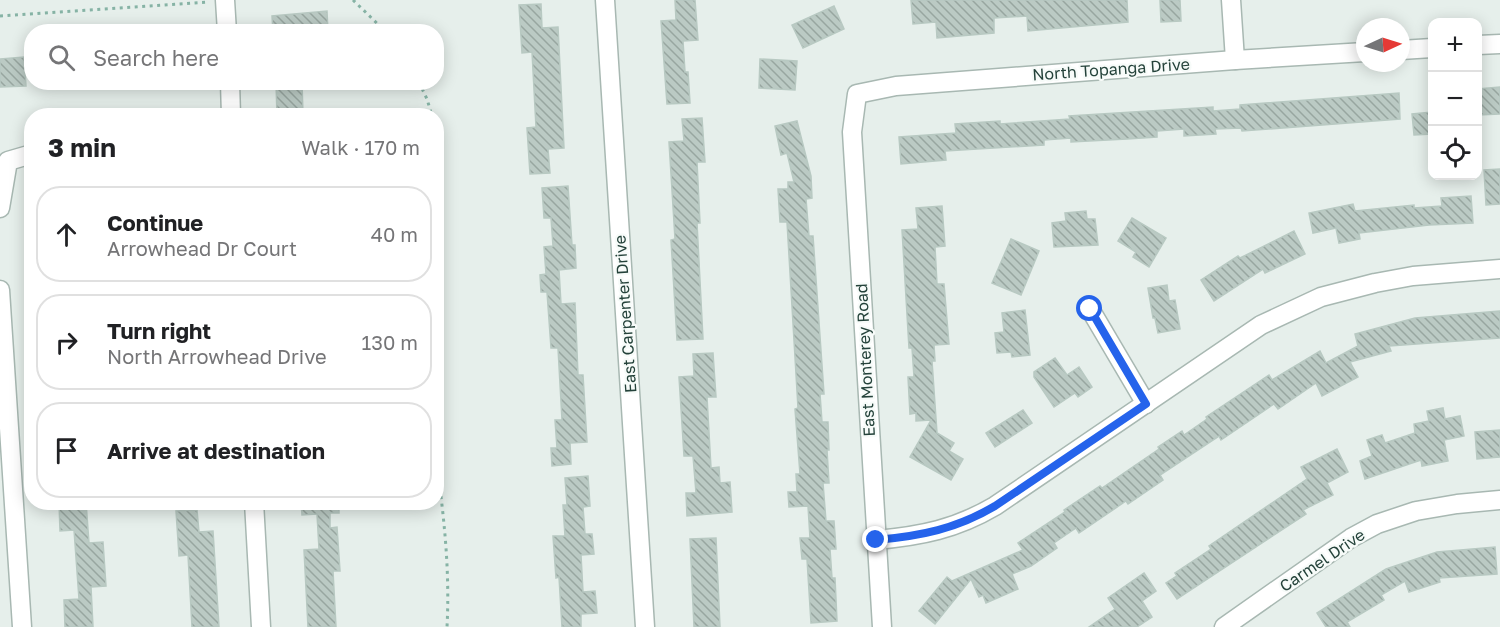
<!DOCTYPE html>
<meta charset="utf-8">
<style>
body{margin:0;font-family:"Golos Text",sans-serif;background:#f6f6f6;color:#202124}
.controls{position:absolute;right:18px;top:18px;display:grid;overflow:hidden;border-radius:12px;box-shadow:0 3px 15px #0003}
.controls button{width:54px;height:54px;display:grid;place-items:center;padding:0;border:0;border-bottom:2px solid #e0e0e0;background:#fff;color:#202124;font:30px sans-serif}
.compass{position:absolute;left:1356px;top:18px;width:54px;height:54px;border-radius:50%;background:#fff;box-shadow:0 3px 15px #0003;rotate:86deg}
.stop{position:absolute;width:18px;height:18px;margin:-14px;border:4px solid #2563eb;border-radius:50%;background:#fff}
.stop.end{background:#2563eb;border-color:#fff;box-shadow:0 2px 6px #0008}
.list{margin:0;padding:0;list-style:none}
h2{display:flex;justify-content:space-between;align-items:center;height:78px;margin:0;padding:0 24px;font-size:26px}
h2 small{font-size:20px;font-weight:400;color:#757577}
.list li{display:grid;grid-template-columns:39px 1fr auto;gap:18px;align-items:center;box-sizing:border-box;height:96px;margin:0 12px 12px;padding:0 12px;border:2px solid #e0e0e0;border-radius:24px}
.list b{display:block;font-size:22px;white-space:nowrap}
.list p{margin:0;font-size:20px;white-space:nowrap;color:#757577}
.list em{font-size:20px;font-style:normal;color:#757577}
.icon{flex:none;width:33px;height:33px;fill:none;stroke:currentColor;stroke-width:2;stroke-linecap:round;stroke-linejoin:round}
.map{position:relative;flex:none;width:1500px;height:627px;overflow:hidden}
.search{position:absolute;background:#fff;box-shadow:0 3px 15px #0003;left:24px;top:24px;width:420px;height:66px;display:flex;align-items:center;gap:15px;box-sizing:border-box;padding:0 21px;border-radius:24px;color:#757577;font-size:22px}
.panel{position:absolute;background:#fff;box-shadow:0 3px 15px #0003;left:24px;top:108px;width:420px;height:402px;border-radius:24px}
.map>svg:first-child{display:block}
.building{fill:url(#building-back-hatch);stroke:#b8c9c2;stroke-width:1.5}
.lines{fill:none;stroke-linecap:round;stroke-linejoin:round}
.minor-casing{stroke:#a8b8b2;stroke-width:21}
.path{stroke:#86b3a5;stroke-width:3;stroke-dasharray:3 4.5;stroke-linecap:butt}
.minor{stroke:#fff;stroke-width:18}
.route{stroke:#2563eb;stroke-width:8}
.labels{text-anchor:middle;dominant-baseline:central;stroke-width:4.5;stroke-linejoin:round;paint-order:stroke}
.street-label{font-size:16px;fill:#24423a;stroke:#f7fbf9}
</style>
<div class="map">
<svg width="1500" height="627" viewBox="0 0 1500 627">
<defs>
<pattern id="building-back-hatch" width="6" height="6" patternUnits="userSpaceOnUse" patternTransform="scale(1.5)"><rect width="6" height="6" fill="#bbcac4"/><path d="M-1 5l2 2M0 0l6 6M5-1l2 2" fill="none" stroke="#98a6a0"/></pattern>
</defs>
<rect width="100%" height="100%" fill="#e6efeb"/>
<g class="building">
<polygon points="675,0 695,0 698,40 683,41 685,72 688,72 690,103 667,104 661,21 676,20"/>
<polygon points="911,0 1127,0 1128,22 1028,31 1027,16 994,18 994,33 937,38 936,22 913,24"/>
<polygon points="1160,0 1180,0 1181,21 1161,22"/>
<polygon points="541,4 542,28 558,27 564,148 548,149 550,173 530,174 527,128 536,127 532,52 522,53 519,5"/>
<polygon points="834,6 844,29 803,48 792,25"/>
<polygon points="327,11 328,32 273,32 272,16"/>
<polygon points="24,57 26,86 0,87 0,59"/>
<polygon points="760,59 797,61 795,90 759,88"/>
<polygon points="276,82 302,82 303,115 277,116"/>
<polygon points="1500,87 1500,114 1478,115 1478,89"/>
<polygon points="1399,93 1400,119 1242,131 1241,128 1215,129 1216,134 1184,136 1184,129 1157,131 1157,137 1127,139 1071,142 1071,138 1044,140 1044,145 945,151 946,160 901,164 899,137 956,133 955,124 1000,121 1000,124 1070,119 1069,116 1213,107 1213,111 1240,109 1240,105"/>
<polygon points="1432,112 1432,134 1414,135 1412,114"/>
<polygon points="702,118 705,162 697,162 700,223 697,223 703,339 677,340 671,240 675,239 669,142 684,141 682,119"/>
<polygon points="797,121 811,176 812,198 806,199 809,236 813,236 824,394 820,394 822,422 828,422 829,450 827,450 829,483 823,483 826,521 834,521 836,549 830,549 832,578 835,578 837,621 811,623 807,559 802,559 800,538 810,538 808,506 789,507 788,492 797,492 796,474 800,474 795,409 798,408 787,222 780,222 778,189 788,189 788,182 794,182 787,153 781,155 775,126"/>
<polygon points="1500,169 1500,204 1486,205 1484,170"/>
<polygon points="568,186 572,245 575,245 576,268 559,270 561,304 575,303 578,375 583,375 587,442 570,443 571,464 552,466 551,448 557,448 555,420 562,420 558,348 551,348 547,292 541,292 540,275 546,274 544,247 553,246 551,218 544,218 542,188"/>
<polygon points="1471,196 1473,223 1429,225 1359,233 1360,239 1339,243 1336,228 1313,233 1309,213 1353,204 1355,211 1414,205 1414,208 1442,206 1441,198"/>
<polygon points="942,206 945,246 935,247 937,284 944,284 949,344 934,345 935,361 932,361 937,433 954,443 949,451 963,459 951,480 910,457 931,420 916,421 916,413 910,414 908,377 914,377 912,348 909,348 902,230 918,229 916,208"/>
<polygon points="1086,211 1087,219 1095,219 1098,245 1054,247 1052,223 1066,221 1065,213"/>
<polygon points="1132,218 1166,238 1149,267 1133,257 1136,252 1118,241"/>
<polygon points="1294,231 1305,254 1265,273 1263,269 1214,301 1201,280 1238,256 1240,258"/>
<polygon points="1011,239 1039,251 1021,295 992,283"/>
<polygon points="1167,285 1169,301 1175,300 1180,329 1158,333 1155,318 1153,318 1148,288"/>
<polygon points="1025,310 1030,355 1012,357 1011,352 997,353 995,333 1004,332 1002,313"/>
<polygon points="1500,311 1500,338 1389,346 1391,351 1350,362 1358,377 1322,396 1316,383 1278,409 1274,404 1221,440 1219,436 1160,475 1163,480 1128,504 1126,501 1079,533 1076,528 1054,543 1057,548 1031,566 1012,574 1018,589 986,603 983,595 979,597 971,579 935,624 919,611 947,577 952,581 1023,550 1018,543 1065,512 1064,510 1100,486 1102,488 1159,449 1158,447 1182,431 1184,435 1207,419 1206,417 1269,375 1272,380 1320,351 1326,363 1358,346 1355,334 1415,318"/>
<polygon points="713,353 716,397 707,397 711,468 719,467 720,483 730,482 732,512 687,516 686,493 696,493 693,456 684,456 679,377 694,376 693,354"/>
<polygon points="1055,358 1067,375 1079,367 1092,387 1078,397 1075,393 1054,407 1034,377 1034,372"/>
<polygon points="1443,408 1445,419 1460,416 1464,436 1444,440 1448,461 1422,466 1421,460 1365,479 1360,461 1372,456 1367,440 1382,435 1385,443 1415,433 1414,424 1429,421 1427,411"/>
<polygon points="1023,410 1032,423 995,447 986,433"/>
<polygon points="1500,430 1500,457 1477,459 1475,432"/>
<polygon points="1337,449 1348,472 1327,483 1333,495 1303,510 1306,514 1177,599 1166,583 1177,576 1175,573 1211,549 1209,546 1307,479 1301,467"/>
<polygon points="588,476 590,506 583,507 585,534 592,534 594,554 581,555 583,592 595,591 597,613 581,614 581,627 562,627 559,577 556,578 553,536 565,536 563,505 567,505 565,478"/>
<polygon points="59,502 86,502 89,543 103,542 106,586 91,587 93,627 65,627 64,600 79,599 74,530 60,531"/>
<polygon points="301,502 339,502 339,513 330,513 330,528 337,527 340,571 333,571 336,627 308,627 304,550 319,549 317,514 302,515"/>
<polygon points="197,510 199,532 213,531 219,627 192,627 188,555 179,556 176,511"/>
<polygon points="716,538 720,627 694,627 690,539"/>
<polygon points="1495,547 1497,574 1439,578 1440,582 1409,592 1405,581 1381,595 1384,600 1347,622 1350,627 1326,627 1317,613 1386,569 1437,552"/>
<polygon points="1144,573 1156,591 1142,601 1152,617 1137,627 1089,627 1115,609 1108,598"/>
</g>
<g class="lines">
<g class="minor-casing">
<g id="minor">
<polyline points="225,0 227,32"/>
<polyline points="605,0 645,627"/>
<polyline points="1231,0 1235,60"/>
<polyline points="1478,45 1500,44"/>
<polyline points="1401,50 1432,48"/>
<polyline points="230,82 231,116"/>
<polyline points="0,208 8,161 32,154"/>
<polyline points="0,290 22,627"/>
<polyline points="1090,309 1146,404"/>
<polyline points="254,502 261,627"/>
<path d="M876,540c45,-4 80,-11 119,-34l266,-181 60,-28 54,-14 38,-7 87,-7"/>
<polyline points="882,627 852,132 857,94 896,86 1235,60 1365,52"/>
<polyline points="1224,627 1351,538 1377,524 1416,511 1457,504 1500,500"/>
</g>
</g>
<g class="path">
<polyline points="353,0 386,32"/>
<polyline points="0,16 209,2"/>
<polyline points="419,82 427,99 432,116"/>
<polyline points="436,377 443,396 436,430"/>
<path d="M436,459c8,56 14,112 11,168"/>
</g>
<use href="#minor" class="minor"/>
</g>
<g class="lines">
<path class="route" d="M876,540c45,-4 80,-11 119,-34l151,-102 -56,-95"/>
</g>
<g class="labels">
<g class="street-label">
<text transform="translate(1111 69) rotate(-4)">North Topanga Drive</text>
<text transform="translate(625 314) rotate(-94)">East Carpenter Drive</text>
<text transform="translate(865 360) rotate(-93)">East Monterey Road</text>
<text transform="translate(1322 560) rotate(-34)">Carmel Drive</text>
</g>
</g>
</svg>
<div class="controls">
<button>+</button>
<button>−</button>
<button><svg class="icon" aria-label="locate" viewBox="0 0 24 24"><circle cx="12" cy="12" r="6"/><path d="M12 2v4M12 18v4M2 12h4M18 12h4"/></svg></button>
</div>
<svg class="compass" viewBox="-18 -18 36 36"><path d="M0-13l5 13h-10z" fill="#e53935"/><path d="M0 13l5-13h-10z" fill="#757577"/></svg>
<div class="stop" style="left:1090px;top:309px"></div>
<div class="stop end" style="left:876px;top:540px"></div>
<div class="search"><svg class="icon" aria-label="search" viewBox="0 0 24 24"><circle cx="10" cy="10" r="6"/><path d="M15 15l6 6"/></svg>Search here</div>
<section class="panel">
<h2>3 min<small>Walk · 170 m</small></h2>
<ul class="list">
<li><svg class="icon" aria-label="ahead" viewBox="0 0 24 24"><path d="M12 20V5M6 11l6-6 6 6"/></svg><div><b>Continue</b><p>Arrowhead Dr Court</p></div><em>40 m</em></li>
<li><svg class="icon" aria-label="right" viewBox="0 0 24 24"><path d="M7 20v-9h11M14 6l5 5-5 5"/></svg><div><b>Turn right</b><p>North Arrowhead Drive</p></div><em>130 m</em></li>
<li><svg class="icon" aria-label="arrive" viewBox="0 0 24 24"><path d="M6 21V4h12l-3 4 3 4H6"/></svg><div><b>Arrive at destination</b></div></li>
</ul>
</section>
</div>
